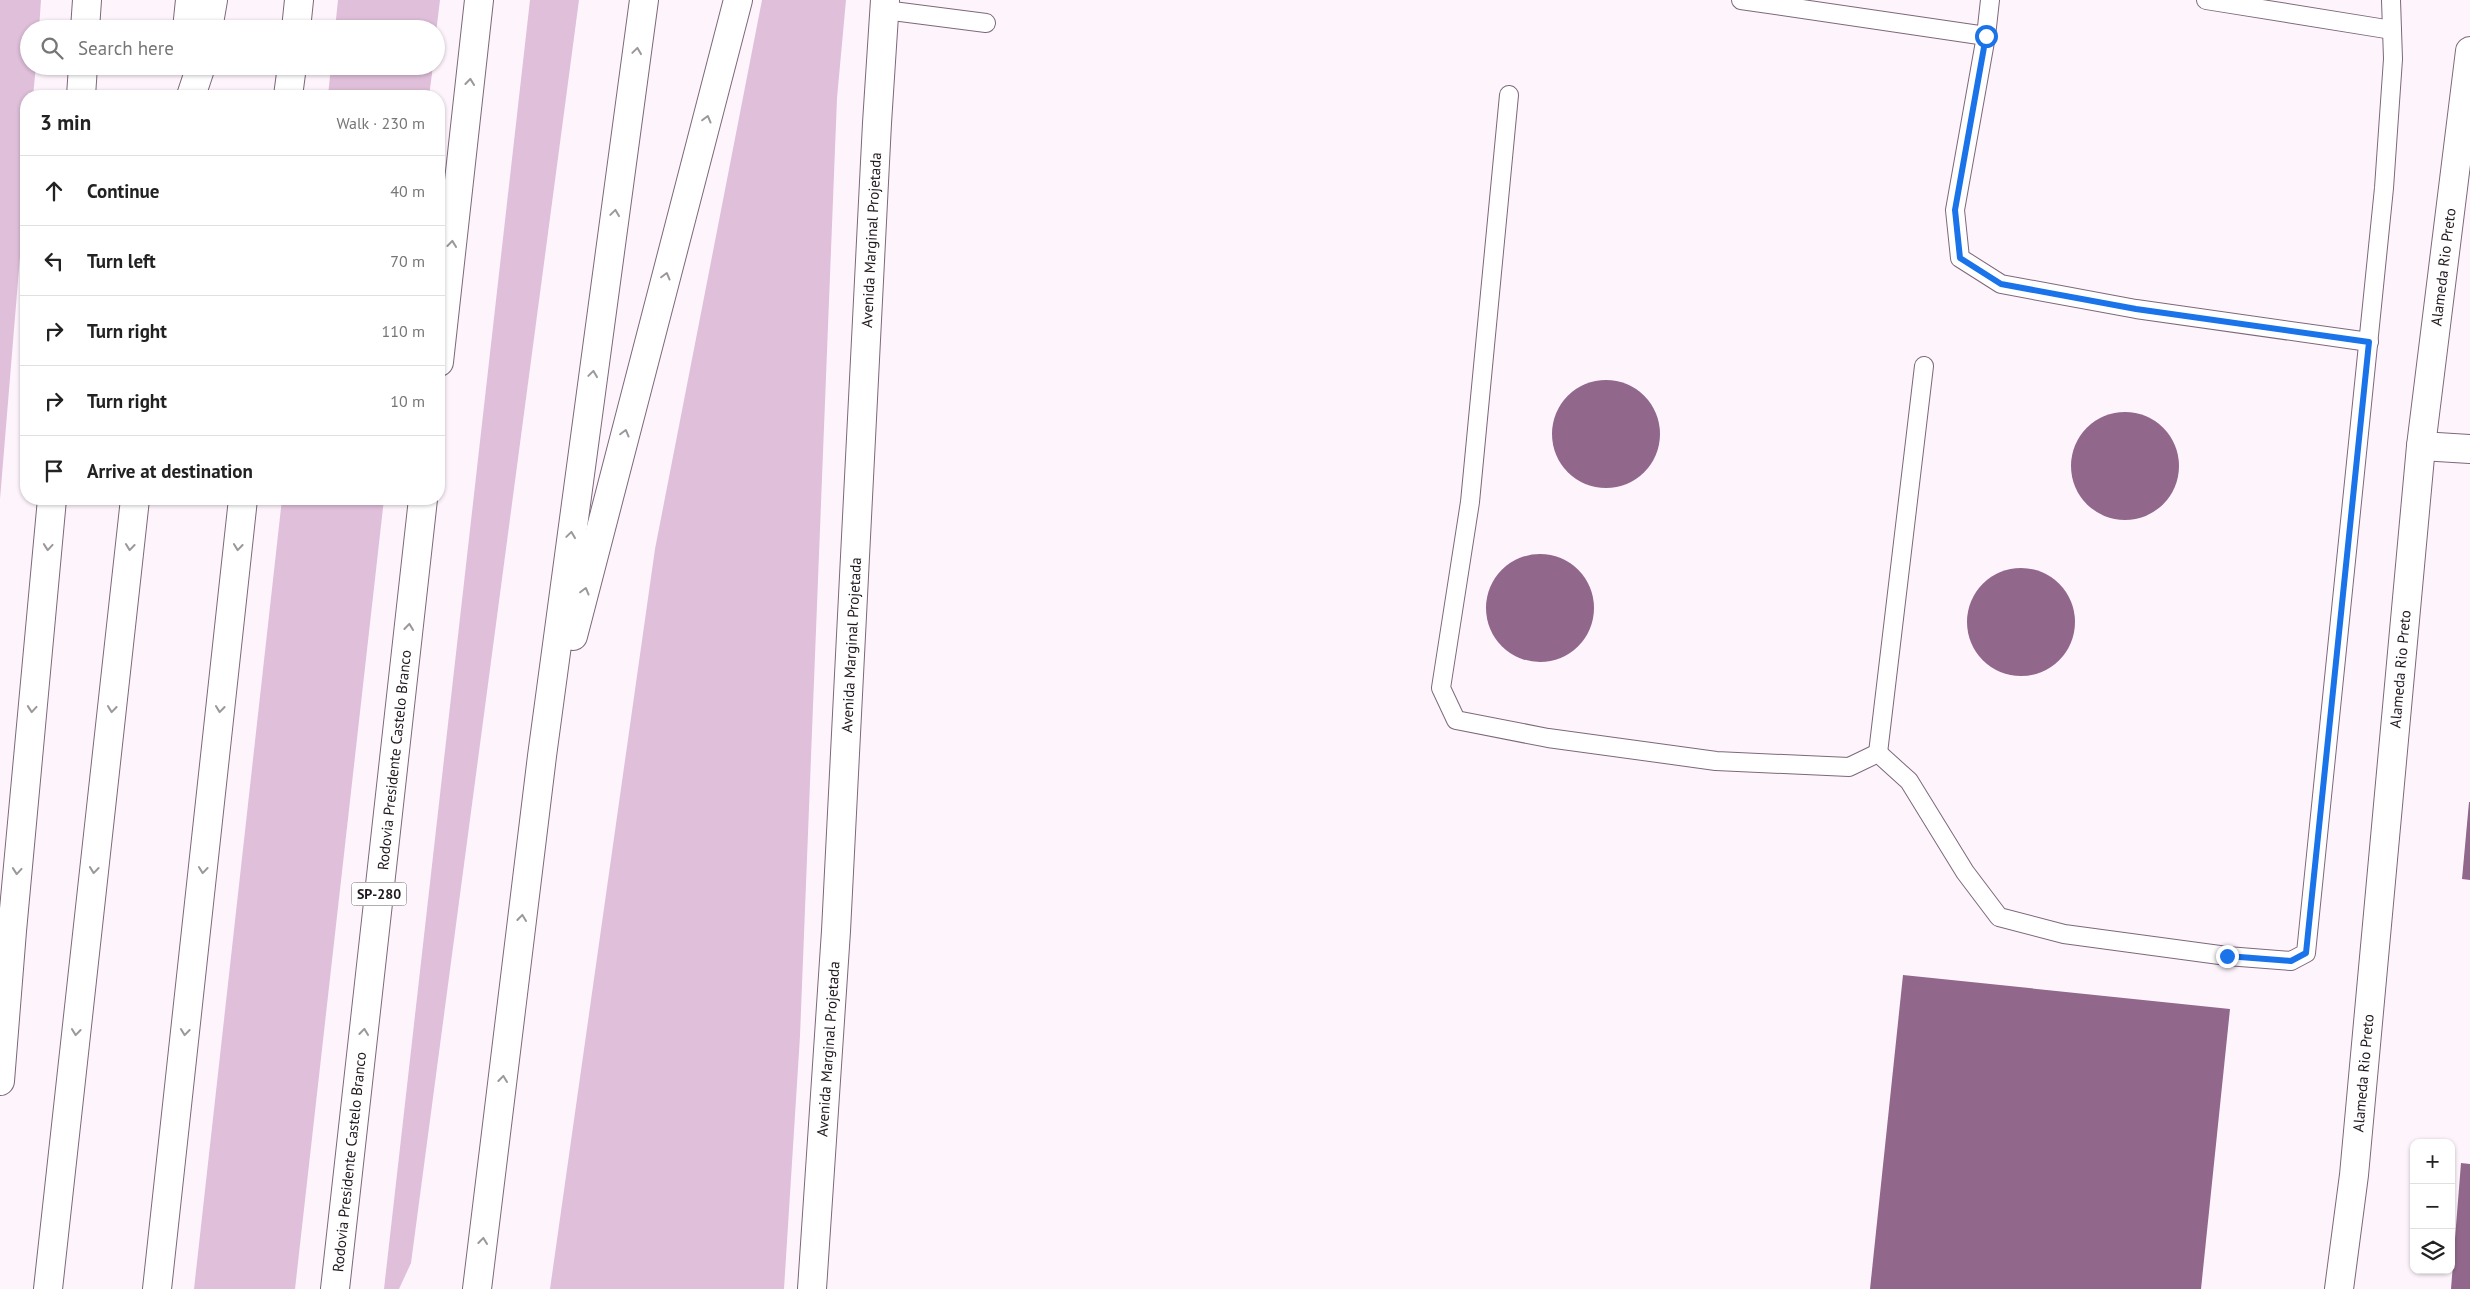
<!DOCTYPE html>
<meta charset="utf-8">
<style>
body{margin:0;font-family:"PT Sans",sans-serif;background:#f6f6f6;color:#222}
.controls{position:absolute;right:15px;bottom:15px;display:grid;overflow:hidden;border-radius:10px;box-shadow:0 1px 4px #0004}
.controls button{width:45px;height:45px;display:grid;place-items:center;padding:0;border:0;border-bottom:1px solid #e0e0e0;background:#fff;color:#222;font:25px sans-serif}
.stop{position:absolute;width:15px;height:15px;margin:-11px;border:4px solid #1a73e8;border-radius:50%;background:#fff}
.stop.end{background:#1a73e8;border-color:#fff;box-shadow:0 1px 5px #0008}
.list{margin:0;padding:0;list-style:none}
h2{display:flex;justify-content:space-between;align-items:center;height:65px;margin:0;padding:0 20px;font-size:21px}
h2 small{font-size:16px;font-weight:400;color:#767676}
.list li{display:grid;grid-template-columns:32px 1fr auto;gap:15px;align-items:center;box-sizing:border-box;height:70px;padding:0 20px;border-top:1px solid #e0e0e0}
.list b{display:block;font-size:19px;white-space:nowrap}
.list em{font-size:16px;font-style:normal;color:#767676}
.icon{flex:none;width:28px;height:28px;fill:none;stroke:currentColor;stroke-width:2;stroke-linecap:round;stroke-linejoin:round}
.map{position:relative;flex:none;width:2470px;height:1289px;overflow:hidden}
.search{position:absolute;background:#fff;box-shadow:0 1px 4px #0004;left:20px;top:20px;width:425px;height:55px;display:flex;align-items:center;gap:12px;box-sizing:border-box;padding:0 18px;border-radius:28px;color:#767676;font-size:19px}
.panel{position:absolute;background:#fff;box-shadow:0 1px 4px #0004;left:20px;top:90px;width:425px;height:415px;border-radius:20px}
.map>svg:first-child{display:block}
.green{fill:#dfbfda}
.building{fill:#91688c}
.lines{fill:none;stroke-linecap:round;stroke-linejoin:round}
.lane-casing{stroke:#7c687a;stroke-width:20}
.street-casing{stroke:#7c687a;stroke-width:30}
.highway-casing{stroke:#7c687a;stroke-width:30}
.lane{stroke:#fff;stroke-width:18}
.street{stroke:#fff;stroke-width:28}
.highway{stroke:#fff;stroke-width:28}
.oneway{stroke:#9b979a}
.route{stroke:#1a73e8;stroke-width:6}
.labels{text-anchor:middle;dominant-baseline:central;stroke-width:5;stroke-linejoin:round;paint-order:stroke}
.shield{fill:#fff;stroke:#635d62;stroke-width:1}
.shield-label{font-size:14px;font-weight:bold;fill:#20181f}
.street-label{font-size:15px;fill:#20181f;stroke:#fff}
</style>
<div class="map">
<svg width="2470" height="1289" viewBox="0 0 2470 1289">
<rect width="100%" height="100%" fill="#fef4fc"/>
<g class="green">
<polygon points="0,0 41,0 39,29 29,29 29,66 36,66 33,96 26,96 26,184 0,499"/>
<polygon points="338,0 440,0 436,33 436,29 335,29"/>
<polygon points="530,0 579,0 411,1263 399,1289 384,1289"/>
<polygon points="762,0 846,0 837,98 800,1036 784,1289 550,1289 655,549"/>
<polygon points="331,66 433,66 429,96 328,96"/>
<polygon points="282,499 384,499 295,1289 194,1289"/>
</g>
<g class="building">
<circle cx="1606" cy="434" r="54"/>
<circle cx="2125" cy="466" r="54"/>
<circle cx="1540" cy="608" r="54"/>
<circle cx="2021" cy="622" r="54"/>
<polygon points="2469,802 2470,802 2470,880 2462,879"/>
<polygon points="1903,975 2230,1009 2201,1289 1870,1289"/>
<polygon points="2461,1163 2470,1164 2470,1289 2451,1289"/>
</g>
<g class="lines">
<g class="lane-casing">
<g id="lane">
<polyline points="1741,0 1986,36"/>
<polyline points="1990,0 1986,36 1955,210 1960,258 2001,284 2136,309 2369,342"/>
<polyline points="2206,0 2392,30"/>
<polyline points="885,10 986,23"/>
<polyline points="1509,95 1470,502 1441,688 1456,720 1548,738 1716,761 1849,767 1878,753 1909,781 1965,872 1999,917 2064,934 2227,956 2291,961 2306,953 2384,188 2393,59 2391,0"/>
<polyline points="1878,753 1924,366"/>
</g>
</g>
<g class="street-casing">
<g id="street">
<polyline points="2421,446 2470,449"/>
<polyline points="812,1289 836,931 877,123 885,0"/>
<polyline points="2339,1289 2354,1175 2421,446 2470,51"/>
</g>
</g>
<g class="highway-casing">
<g id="highway">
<polyline points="85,29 87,0"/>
<polyline points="187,29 190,0"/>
<polyline points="208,29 213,0"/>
<polyline points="296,29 299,0"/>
<polyline points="81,96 83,66"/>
<polyline points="191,96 201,66"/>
<polyline points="288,96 292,66"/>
<polyline points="439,362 479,0"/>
<polyline points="573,636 738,0"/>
<polyline points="0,1081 12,931 52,499"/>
<polyline points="48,1289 135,499"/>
<polyline points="157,1289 243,499"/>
<polyline points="335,1289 423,499"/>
<polyline points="477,1289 542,756 644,0"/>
</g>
</g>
<use href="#lane" class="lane"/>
<use href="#street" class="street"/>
<use href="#highway" class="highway"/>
</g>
<defs><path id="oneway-chevron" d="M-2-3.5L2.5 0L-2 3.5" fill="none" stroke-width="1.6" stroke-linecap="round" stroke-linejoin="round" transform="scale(1.25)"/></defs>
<g class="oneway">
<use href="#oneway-chevron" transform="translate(637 51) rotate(-82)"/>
<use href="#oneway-chevron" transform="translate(470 82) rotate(-84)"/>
<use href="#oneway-chevron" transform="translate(707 119) rotate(-75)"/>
<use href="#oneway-chevron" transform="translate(615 213) rotate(-82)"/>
<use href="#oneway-chevron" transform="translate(452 244) rotate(-84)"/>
<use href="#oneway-chevron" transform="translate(666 276) rotate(-75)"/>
<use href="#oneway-chevron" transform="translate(593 374) rotate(-82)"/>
<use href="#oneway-chevron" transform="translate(625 433) rotate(-75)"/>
<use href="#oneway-chevron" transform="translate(571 535) rotate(-82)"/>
<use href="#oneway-chevron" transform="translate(48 547) rotate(95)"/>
<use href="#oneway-chevron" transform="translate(130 547) rotate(96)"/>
<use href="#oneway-chevron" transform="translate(238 547) rotate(96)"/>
<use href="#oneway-chevron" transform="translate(585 591) rotate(-75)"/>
<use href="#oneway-chevron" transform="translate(409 627) rotate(-84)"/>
<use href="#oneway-chevron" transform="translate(32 709) rotate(95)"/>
<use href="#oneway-chevron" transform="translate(112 709) rotate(96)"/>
<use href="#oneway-chevron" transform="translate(220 709) rotate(96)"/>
<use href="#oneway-chevron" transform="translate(94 870) rotate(96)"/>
<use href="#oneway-chevron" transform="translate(203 870) rotate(96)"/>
<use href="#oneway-chevron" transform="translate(17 871) rotate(95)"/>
<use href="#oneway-chevron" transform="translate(522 918) rotate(-83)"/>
<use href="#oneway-chevron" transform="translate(76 1032) rotate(96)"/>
<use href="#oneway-chevron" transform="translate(185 1032) rotate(96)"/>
<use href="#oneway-chevron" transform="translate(364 1032) rotate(-84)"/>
<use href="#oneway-chevron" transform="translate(503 1079) rotate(-83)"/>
<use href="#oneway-chevron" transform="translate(483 1241) rotate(-83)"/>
</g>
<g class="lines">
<polyline class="route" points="1986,36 1955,210 1960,258 2001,284 2136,309 2369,342 2306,953 2291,961 2227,956"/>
</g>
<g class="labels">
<rect class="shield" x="351.5" y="882.5" width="55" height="23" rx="4"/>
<g class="shield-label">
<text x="379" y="894">SP-280</text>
</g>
<g class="street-label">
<text transform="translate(871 240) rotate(-87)">Avenida Marginal Projetada</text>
<text transform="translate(2443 267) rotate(-83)">Alameda Rio Preto</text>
<text transform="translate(851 645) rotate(-87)">Avenida Marginal Projetada</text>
<text transform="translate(2400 669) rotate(-85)">Alameda Rio Preto</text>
<text transform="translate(394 760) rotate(-84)">Rodovia Presidente Castelo Branco</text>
<text transform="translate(828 1049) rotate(-86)">Avenida Marginal Projetada</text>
<text transform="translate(2363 1073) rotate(-85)">Alameda Rio Preto</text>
<text transform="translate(349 1162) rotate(-84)">Rodovia Presidente Castelo Branco</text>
</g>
</g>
</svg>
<div class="controls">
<button>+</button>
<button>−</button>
<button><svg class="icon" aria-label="layers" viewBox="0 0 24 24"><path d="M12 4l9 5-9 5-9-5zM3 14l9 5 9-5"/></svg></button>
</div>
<div class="stop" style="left:1986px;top:36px"></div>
<div class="stop end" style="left:2227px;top:956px"></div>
<div class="search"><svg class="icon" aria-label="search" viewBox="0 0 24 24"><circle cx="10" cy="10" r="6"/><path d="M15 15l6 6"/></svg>Search here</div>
<section class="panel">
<h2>3 min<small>Walk · 230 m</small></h2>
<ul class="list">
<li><svg class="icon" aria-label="ahead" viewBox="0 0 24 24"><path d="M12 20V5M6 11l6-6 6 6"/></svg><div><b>Continue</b></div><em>40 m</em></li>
<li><svg class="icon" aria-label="left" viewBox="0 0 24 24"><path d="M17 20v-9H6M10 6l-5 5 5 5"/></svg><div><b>Turn left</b></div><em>70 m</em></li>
<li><svg class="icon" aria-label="right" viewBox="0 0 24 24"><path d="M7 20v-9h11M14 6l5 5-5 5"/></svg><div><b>Turn right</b></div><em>110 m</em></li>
<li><svg class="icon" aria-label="right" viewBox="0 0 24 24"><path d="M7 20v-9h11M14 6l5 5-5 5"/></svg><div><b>Turn right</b></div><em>10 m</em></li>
<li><svg class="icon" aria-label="arrive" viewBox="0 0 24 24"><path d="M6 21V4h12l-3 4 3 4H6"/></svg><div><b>Arrive at destination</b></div></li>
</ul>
</section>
</div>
